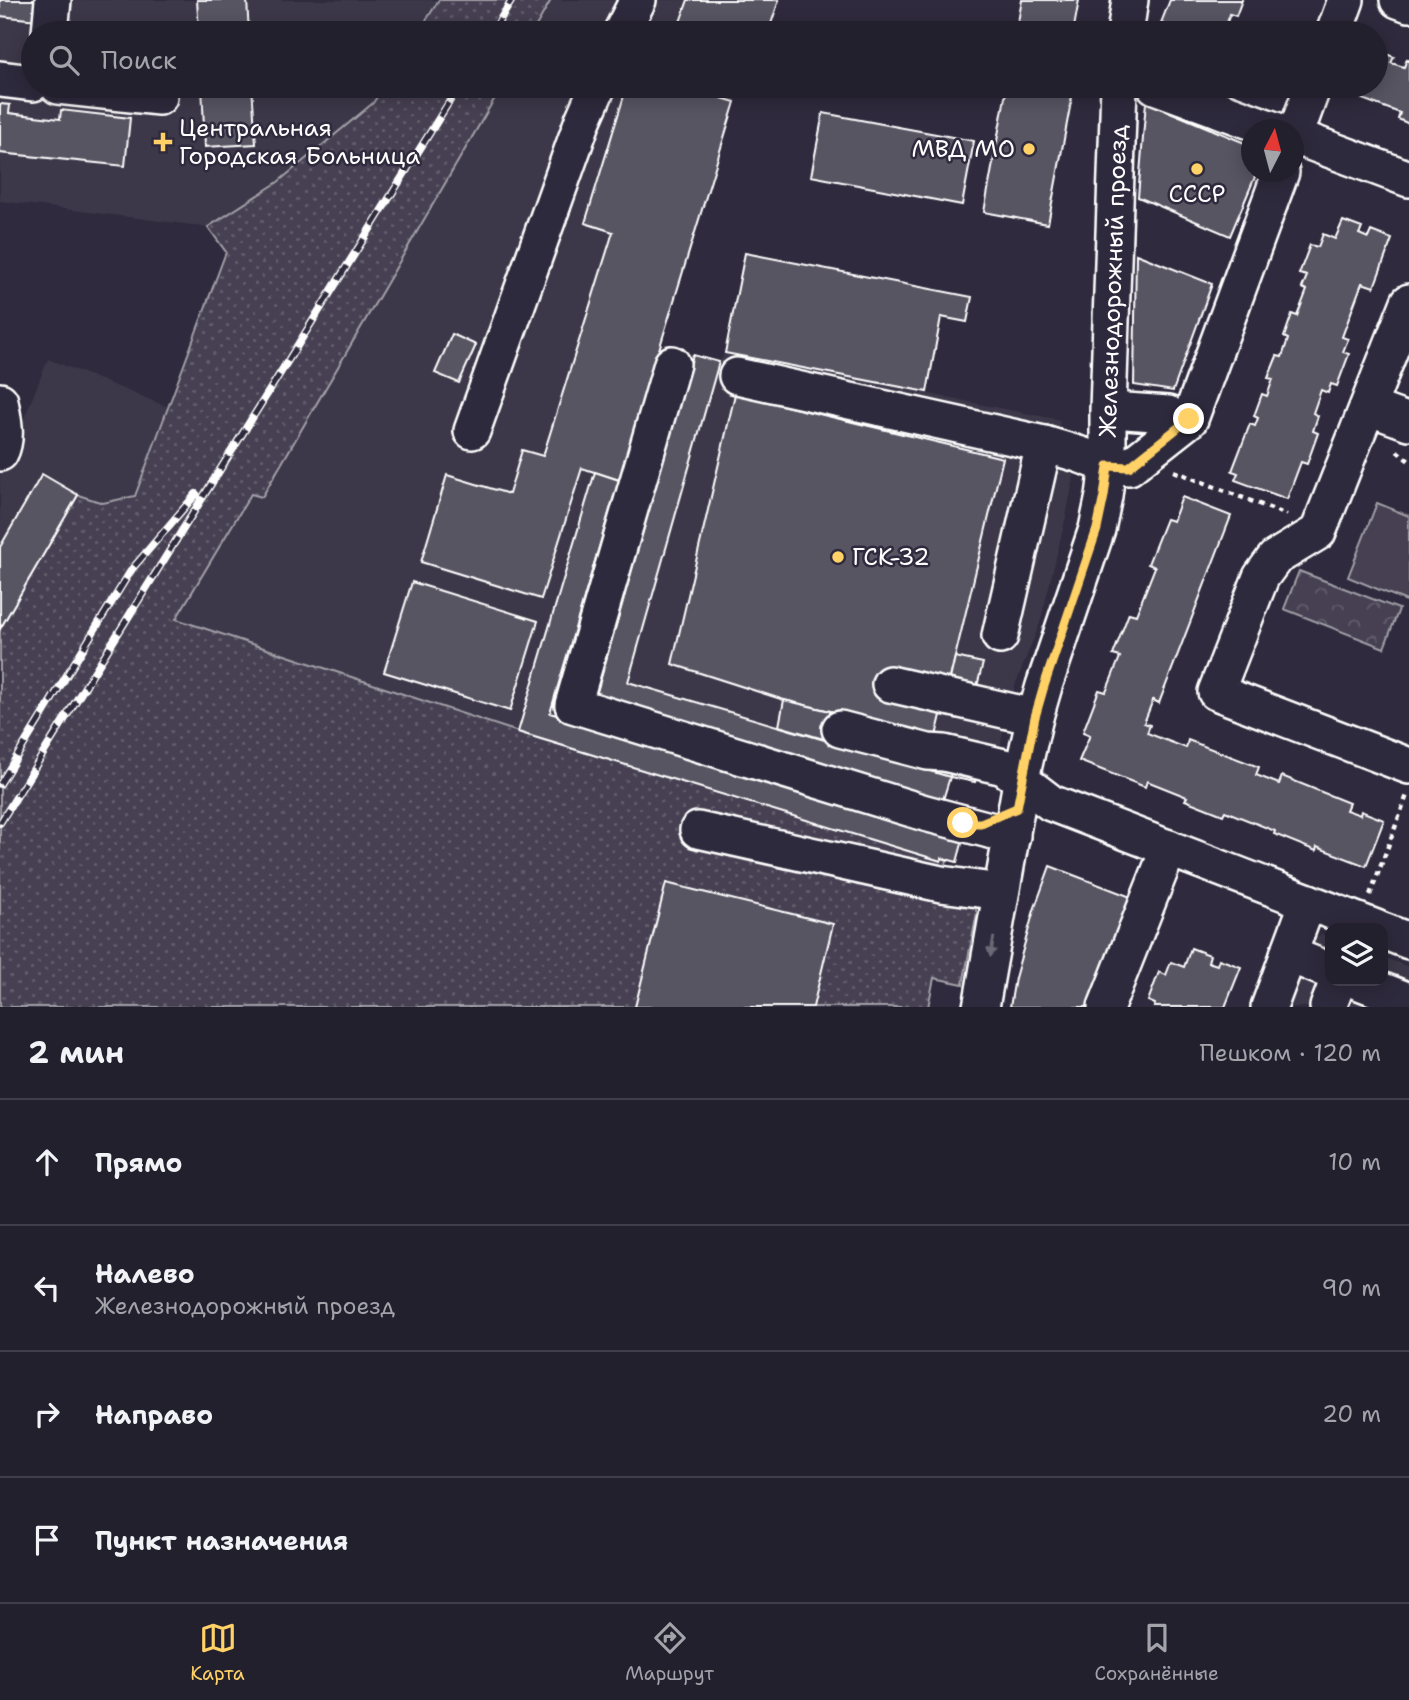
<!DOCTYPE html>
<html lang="ru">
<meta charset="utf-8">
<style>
body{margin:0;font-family:"Shantell Sans",sans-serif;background:#2b2836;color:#f1f3f6}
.controls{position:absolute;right:21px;bottom:21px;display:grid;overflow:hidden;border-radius:14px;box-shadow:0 4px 18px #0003}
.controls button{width:63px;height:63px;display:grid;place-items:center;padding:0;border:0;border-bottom:2px solid #403e4a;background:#23202e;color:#f1f3f6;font:35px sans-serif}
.compass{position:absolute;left:1241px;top:119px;width:63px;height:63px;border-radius:50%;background:#23202e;box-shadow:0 4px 18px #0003;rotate:6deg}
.stop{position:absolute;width:21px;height:21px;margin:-16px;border:5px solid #ffd166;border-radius:50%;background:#fff}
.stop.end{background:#ffd166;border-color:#fff;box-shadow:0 2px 7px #0008}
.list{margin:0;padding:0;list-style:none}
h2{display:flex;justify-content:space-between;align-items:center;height:91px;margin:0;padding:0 28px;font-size:30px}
h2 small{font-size:23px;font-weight:400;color:#a3a3aa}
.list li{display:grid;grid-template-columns:46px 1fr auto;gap:21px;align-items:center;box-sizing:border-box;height:126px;padding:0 28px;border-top:2px solid #403e4a}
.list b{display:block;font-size:26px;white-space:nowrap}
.list p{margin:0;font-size:23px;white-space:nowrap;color:#a3a3aa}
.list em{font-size:23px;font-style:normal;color:#a3a3aa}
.icon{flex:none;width:38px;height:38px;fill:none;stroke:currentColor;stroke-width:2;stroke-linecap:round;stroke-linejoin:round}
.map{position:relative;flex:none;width:1409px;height:1007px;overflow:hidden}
.search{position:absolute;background:#23202e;box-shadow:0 4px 18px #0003;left:21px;right:21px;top:21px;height:77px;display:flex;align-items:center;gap:18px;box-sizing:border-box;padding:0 24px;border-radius:38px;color:#a3a3aa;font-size:26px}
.sheet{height:595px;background:#23202e}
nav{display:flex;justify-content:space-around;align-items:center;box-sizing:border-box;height:98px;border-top:2px solid #403e4a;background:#23202e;font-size:19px;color:#a3a3aa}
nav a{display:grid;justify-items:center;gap:4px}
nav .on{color:#ffd166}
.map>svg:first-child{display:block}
.built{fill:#3c3749}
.grass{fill:url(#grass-dots);stroke:#a2a0a8;stroke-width:2}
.park{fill:url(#park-crowns);stroke:#a2a0a8;stroke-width:2}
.pitch{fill:#464152;stroke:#a2a0a8;stroke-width:2}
.building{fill:#595564;stroke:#fff;stroke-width:2}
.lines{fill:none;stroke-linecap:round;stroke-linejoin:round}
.minor-casing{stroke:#fff;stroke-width:40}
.path{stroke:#fff;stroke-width:4.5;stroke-dasharray:5 5;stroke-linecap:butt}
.minor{stroke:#2f2a3d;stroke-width:35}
.rail-casing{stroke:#fff;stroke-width:8}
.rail{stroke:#2f2a3d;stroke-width:5;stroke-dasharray:16;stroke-linecap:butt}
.oneway{fill:#6d6a77}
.route{stroke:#ffd166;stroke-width:9}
.poi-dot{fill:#ffd166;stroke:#2f2a3d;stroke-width:2.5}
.labels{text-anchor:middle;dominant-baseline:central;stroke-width:5;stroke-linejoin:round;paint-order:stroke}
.poi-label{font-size:24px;fill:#fff;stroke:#2f2a3d;text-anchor:start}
.street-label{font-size:24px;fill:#fff;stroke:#2f2a3d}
</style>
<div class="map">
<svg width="1409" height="1007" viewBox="0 0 1409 1007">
<defs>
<pattern id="grass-dots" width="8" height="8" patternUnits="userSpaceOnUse" patternTransform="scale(1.75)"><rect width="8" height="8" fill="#464152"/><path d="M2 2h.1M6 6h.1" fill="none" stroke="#625e6c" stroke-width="1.8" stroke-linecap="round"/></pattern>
<pattern id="park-crowns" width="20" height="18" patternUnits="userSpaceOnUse" patternTransform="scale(1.75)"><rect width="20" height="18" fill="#464152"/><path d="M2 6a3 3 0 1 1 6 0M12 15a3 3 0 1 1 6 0" fill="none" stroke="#625e6c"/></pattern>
</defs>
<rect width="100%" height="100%" fill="#2f2a3d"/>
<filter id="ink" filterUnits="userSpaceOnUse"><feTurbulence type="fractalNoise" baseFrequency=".0143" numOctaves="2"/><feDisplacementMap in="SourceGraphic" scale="14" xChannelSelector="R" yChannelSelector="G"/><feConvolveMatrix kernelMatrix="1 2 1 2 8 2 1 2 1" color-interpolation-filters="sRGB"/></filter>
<g filter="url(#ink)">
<g class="built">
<polygon points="0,0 439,0 418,33 33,33 33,86 384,86 373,103 278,182 208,227 0,201"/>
<polygon points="551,0 779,0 768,33 532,33"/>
<polygon points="502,86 745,86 735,102 661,345 719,362 725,353 1060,420 1059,430 1082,434 1066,517 1040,623 1016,683 1003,731 993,786 950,777 942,803 963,840 957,862 942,858 941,861 518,732 176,619 251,494 263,497"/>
<polygon points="48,359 168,407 135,497 103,503 0,629 0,424 23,421"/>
<polygon points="1321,934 1330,937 1330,981 1383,981 1383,957 1409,967 1409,1007 1290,1007 1313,942"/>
</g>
<g class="grass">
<polygon points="439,0 551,0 532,33 418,33"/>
<polygon points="384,86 502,86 262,497 251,494 176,619 518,732 941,861 942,858 947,860 940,894 974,904 977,913 963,984 934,978 928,1007 0,1007 0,629 78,495 103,503 135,496 226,252 208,227 278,182 373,103"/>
</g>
<polygon class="park" points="1299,571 1399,609 1384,648 1284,609"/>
<polygon class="pitch" points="1377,503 1409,516 1409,602 1348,577"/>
<g class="building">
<polygon points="0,0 39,0 37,20 0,16"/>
<polygon points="197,0 247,0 249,33 199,33"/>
<polygon points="688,0 779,0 768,33 676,33"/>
<polygon points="1022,0 1079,0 1073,33 1016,33"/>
<polygon points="1170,0 1242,0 1236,16 1230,14 1223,33 1168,33 1164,32 1167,25 1161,23"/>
<polygon points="1376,50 1394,57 1391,63 1404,67 1407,59 1409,60 1409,124 1398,119 1400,113 1349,94 1353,86 1376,86"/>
<polygon points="202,86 252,86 256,144 205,147"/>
<polygon points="627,86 682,86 735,102 619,480 582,468 541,599 421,562 447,475 509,494 522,450 543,456 613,232 585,223"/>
<polygon points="1007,86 1074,86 1048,224 984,212"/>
<polygon points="1146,102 1252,146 1252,172 1257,172 1230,236 1138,197"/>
<polygon points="0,104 10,105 9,113 60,119 61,110 130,118 125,166 0,153"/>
<polygon points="823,113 974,141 962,205 811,176"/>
<polygon points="1343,221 1362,228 1359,234 1368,238 1371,231 1392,239 1374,287 1362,283 1342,337 1348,339 1343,352 1349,354 1337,386 1331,384 1328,393 1321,390 1313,413 1318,416 1313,431 1318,433 1307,464 1301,462 1287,499 1235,480 1238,473 1232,471 1250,424 1255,426 1258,418 1254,416 1262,394 1267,396 1273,379 1268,378 1277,356 1282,357 1288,339 1284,337 1292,314 1297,316 1307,290 1302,288 1307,276 1299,274 1310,245 1318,247 1323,234 1335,239"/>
<polygon points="745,253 972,297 967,322 941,317 927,392 725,353"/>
<polygon points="1136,254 1212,284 1173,391 1134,385"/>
<polygon points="452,334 476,345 459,383 435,373"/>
<polygon points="693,355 719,362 628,682 950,777 942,803 595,699"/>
<polygon points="735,394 1003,458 936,736 784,700 672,664"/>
<polygon points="595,472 619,480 550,713 963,840 957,862 942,858 941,861 518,732"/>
<polygon points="42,474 78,495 0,629 0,547"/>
<polygon points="1182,497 1231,516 1159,703 1153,700 1144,723 1150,725 1147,733 1186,748 1188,740 1259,767 1256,775 1279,784 1282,776 1349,803 1346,810 1360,815 1361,811 1384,820 1366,866 1317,847 1316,851 1274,834 1275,831 1225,811 1223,815 1185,800 1187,797 1147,781 1145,787 1079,761 1090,735 1083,732 1099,690 1106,692 1120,657 1113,655 1129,613 1136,615 1155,567 1148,564 1166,519 1173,521"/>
<polygon points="412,582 538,621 510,711 384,672"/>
<polygon points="955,657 983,663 977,686 950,679"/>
<polygon points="784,700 834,712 827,740 779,726"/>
<polygon points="952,767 977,772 975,782 950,777"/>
<polygon points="1050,866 1131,897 1089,1007 1010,1007 1015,978 1034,910"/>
<polygon points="666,883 833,924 813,1007 635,1007"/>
<polygon points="1191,948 1210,955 1208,962 1217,965 1219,959 1241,967 1225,1007 1154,1007 1155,1004 1148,1001 1159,972 1166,975 1171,962 1184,967"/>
</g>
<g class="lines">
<g class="minor-casing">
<g id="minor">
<polyline points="1398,0 1409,4"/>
<polyline points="50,33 53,0"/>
<polyline points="621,33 638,0"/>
<polyline points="1125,33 1130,0"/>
<polyline points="1334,33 1346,0"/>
<polyline points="0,79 33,83"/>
<polyline points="58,86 159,97"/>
<polyline points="1155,86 1275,130"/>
<polyline points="1294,136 1409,179"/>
<polyline points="1294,138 1313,86"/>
<polyline points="1409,302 1318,532 1275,558 1261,577 1216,692 1409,766"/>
<polyline points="672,364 573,705 925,813 1012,836"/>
<polyline points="737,376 1044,444 1078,454 1108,465 1129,467 1190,419 1281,172"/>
<path d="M0,401c3,18 8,36 0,52"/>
<polyline points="1368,407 1409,422"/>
<polyline points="1126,411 1168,414"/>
<polyline points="472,431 583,120 598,86"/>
<polyline points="1000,636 1044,444"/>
<polyline points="890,684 1035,717"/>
<polyline points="840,729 928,752 944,753 1004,767 1051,803 1376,928"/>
<polyline points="698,830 941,884 1001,892"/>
<polyline points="1383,931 1409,941"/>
<polyline points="1288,954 1330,971"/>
<polyline points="1357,981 1409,1001"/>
<polyline points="981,1007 1024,765 1035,717 1044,686 1097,529 1104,496 1108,465 1108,410 1119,86"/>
<polyline points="1106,1007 1169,848"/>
<polyline points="1269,1007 1308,902"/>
<polyline points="1328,1007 1338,981"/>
</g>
</g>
<g class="path">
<polyline points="1397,451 1409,461"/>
<polyline points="1174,471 1287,515"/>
<polyline points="1370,895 1407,795"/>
</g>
<use href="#minor" class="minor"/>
<g class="rail-casing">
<g id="rail">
<polyline points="492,33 512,0"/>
<polyline points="0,784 132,569 196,494"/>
<polyline points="0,823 459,86"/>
</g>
</g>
<use href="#rail" class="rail"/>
</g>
<defs><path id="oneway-solid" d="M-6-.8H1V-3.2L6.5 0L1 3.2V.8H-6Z" transform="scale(1.75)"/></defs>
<use class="oneway" href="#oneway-solid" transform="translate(992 947) rotate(100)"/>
</g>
<g class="lines" filter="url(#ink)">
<polyline class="route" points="963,823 981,823 1017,808 1035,717 1044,686 1097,529 1104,496 1108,466 1129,467 1189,419"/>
</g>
<g class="poi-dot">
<path d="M159.5 131.5h7v7h7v7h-7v7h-7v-7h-7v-7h7z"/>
<circle cx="1029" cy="149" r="7"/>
<circle cx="1197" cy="169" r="7"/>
<circle cx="838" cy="557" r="7"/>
</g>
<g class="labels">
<g class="poi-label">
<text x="179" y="128">Центральная<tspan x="179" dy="28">Городская Больница</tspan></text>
<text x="1015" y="149" text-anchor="end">МВД МО</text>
<text x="1197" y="194" text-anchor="middle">СССР</text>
<text x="852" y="557">ГСК-32</text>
</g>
<g class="street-label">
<text transform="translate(1113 281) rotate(-88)">Железнодорожный проезд</text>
</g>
</g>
</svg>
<div class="controls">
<button><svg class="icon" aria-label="layers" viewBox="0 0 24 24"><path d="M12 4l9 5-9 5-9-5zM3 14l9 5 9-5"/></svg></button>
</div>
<svg class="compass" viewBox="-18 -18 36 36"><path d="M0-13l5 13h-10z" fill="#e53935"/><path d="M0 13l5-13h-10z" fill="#a3a3aa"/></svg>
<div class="stop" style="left:963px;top:823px"></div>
<div class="stop end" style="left:1189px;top:419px"></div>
<div class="search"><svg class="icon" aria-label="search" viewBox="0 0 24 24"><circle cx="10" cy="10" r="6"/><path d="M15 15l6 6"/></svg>Поиск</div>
</div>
<section class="sheet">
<h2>2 мин<small>Пешком · 120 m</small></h2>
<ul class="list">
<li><svg class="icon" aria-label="ahead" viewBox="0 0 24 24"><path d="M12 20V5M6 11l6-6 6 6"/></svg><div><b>Прямо</b></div><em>10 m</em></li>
<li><svg class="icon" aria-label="left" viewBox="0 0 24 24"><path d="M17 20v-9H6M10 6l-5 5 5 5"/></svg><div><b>Налево</b><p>Железнодорожный проезд</p></div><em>90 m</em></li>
<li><svg class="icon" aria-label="right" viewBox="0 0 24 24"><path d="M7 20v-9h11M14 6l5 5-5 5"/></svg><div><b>Направо</b></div><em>20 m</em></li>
<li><svg class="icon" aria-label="arrive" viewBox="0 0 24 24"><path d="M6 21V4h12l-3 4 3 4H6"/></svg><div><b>Пункт назначения</b></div></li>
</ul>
</section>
<nav>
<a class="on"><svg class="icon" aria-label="map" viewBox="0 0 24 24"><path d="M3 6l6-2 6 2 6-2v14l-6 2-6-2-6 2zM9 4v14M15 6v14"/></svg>Карта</a>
<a><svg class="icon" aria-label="directions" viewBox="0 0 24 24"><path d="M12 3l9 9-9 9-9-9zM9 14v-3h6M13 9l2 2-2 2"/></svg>Маршрут</a>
<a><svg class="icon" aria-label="saved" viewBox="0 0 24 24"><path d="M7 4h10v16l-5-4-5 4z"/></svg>Сохранённые</a>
</nav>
